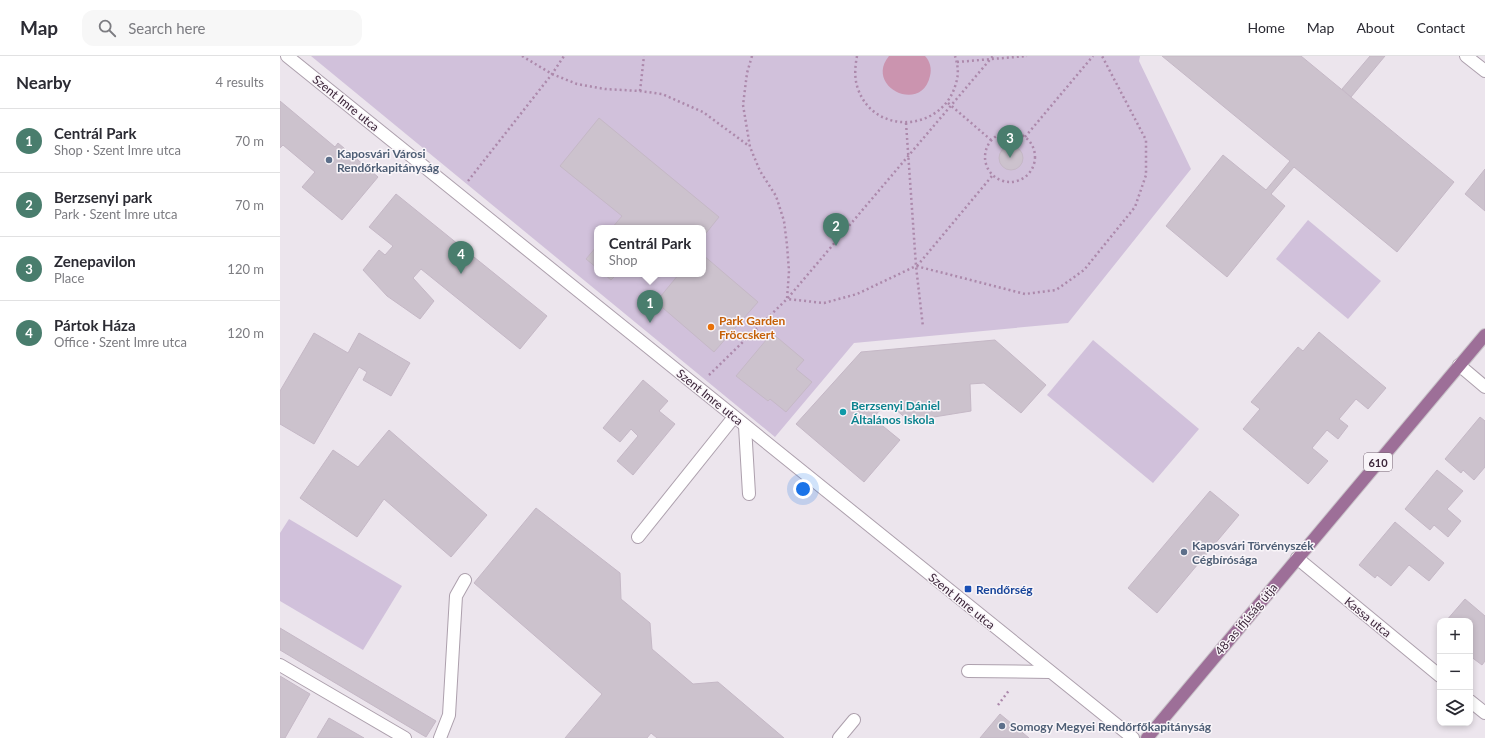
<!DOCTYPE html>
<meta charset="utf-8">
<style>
body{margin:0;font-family:Lato,sans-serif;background:#f7f7f7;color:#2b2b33}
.controls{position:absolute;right:12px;bottom:12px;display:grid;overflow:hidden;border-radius:8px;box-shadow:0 2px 6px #0003}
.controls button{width:36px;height:36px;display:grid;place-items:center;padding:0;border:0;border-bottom:1px solid #e1e1e2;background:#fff;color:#2b2b33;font:20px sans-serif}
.you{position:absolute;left:523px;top:433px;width:14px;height:14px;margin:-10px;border:3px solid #fff;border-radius:50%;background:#1a73e8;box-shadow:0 0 0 6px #1a73e833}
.badge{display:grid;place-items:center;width:26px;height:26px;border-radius:50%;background:#497d6d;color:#fff;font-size:13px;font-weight:700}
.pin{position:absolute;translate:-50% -33px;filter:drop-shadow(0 1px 2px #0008)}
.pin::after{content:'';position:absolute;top:21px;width:14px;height:12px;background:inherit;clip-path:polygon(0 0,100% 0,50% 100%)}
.popup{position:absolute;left:314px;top:169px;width:112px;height:52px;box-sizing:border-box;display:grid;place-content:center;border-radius:8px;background:#fff;filter:drop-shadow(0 1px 3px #0005);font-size:13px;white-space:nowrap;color:#7c7c81}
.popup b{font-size:15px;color:#2b2b33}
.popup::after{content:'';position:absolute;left:50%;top:100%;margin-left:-8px;border:8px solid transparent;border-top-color:#fff}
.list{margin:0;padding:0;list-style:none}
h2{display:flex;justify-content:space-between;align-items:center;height:52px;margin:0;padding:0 16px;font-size:17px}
h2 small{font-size:13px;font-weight:400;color:#7c7c81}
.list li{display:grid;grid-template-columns:26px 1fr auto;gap:12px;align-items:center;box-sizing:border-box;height:64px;padding:0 16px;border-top:1px solid #e1e1e2}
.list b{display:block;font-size:15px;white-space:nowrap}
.list p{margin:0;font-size:13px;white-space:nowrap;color:#7c7c81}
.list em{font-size:13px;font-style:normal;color:#7c7c81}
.icon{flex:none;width:22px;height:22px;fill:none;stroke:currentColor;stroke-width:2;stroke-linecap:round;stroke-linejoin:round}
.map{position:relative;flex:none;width:1205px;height:682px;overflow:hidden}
header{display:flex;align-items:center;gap:24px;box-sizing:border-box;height:56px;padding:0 20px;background:#fff;border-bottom:1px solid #e1e1e2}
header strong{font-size:19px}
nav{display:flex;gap:22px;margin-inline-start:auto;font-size:14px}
.search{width:280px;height:36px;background:#f7f7f7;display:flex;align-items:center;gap:10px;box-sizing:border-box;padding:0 14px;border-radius:12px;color:#7c7c81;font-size:15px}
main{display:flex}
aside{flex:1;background:#fff}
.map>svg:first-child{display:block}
.green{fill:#d1c1db;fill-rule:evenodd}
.water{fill:#cb94af}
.building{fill:#ccc2cd;stroke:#c5b8c6}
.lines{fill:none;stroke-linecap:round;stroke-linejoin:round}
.minor-casing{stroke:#ada0ad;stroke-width:14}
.major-casing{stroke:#c8c2c8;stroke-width:14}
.path{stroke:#ac89ab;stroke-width:2.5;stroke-dasharray:2 3;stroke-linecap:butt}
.minor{stroke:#fff;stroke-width:12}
.major{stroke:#9d6f98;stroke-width:12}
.service-dot{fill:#5c6f8a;stroke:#f9f5f9;stroke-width:1.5}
.food-dot{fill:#e8710a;stroke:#f9f5f9;stroke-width:1.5}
.culture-dot{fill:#0f9aa8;stroke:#f9f5f9;stroke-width:1.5}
.transit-dot{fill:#1a4fb4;stroke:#f9f5f9;stroke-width:1.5}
.labels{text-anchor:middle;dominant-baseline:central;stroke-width:3;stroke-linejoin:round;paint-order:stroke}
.shield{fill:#f9f5f9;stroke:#756473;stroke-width:1}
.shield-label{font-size:11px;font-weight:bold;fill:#3c263a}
.street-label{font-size:12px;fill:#3c263a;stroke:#f9f5f9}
.service-label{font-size:12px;font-weight:bold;fill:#4e5e75;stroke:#f9f5f9;text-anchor:start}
.food-label{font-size:12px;font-weight:bold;fill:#c56008;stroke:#f9f5f9;text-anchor:start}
.culture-label{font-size:12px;font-weight:bold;fill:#0d838f;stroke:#f9f5f9;text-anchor:start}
.transit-label{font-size:12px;font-weight:bold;fill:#164399;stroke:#f9f5f9;text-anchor:start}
</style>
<header>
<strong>Map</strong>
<div class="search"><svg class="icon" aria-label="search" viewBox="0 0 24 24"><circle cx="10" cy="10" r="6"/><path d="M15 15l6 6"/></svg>Search here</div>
<nav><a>Home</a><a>Map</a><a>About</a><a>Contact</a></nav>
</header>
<main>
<aside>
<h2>Nearby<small>4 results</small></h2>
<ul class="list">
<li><span class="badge">1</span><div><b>Centrál Park</b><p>Shop · Szent Imre utca</p></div><em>70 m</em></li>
<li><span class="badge">2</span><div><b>Berzsenyi park</b><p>Park · Szent Imre utca</p></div><em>70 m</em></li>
<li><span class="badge">3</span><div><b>Zenepavilon</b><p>Place</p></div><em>120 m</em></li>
<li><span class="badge">4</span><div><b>Pártok Háza</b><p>Office · Szent Imre utca</p></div><em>120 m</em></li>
</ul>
</aside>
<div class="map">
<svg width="1205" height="682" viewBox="0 0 1205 682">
<rect width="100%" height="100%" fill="#ece5ed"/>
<g class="green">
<path d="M31,0h829l-1,5 52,108 -123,154 -214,20 -79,94zM317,172h106v46h-106z"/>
<polygon points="1028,164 1101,225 1068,263 996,203"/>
<polygon points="813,284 919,373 873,427 767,339"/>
<polygon points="9,463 122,530 83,594 0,545 0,477"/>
</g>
<path class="water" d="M609,0h36c5,5 7,13 5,20 -9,39 -66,10 -41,-20z"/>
<g class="building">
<polygon points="882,0 1021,0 1174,126 1117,196 1014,111 991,138 1005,150 947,221 886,170 943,99 986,134 1010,105"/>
<polygon points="1090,0 1105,0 1071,41 1062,33"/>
<polygon points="0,45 55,91 58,87 98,121 62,164 22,131 35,116 3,89 0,92"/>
<polygon points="319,62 439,161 423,181 423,172 332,172 342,160 280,110"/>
<circle cx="731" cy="102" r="12"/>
<polygon points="1205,113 1205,155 1185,138"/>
<polygon points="116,138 267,260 240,293 141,213 133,222 154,245 140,263 107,240 83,214 99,194 105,199 113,190 89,171"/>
<polygon points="317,190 317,212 306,203"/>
<polygon points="423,199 478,246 434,296 376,246 399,218 423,218"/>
<polygon points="324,218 337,218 331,224"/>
<polygon points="1039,276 1106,332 1088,353 1076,343 1059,363 1068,370 1058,383 1047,374 1032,392 1048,405 1028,428 963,373 980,353 971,346 1018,291 1023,295"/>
<polygon points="34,277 68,297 79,277 130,307 111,340 83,324 87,316 79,311 34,388 0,368 0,335"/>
<polygon points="492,277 524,304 516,313 532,326 506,356 490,343 488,345 456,320"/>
<polygon points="715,284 766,329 741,357 704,327 690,328 691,355 629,365 607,346 593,362 620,384 584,426 516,368 581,296"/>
<polygon points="363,324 388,345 379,355 395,368 353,419 337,405 358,380 351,373 340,386 323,372"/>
<polygon points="1200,361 1205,365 1205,411 1194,424 1183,414 1181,417 1165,403"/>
<polygon points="109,374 207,459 171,501 104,443 77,481 20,442 53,394 78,411"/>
<polygon points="1157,414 1183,435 1167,453 1181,465 1168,481 1154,469 1150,474 1125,453"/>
<polygon points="930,435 959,459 877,557 848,532"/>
<polygon points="256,452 340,517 341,543 370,567 372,593 413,628 438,626 504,682 377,682 371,677 367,682 285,682 322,638 194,527"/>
<polygon points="1115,466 1164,507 1149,525 1129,509 1111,530 1097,519 1095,522 1079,509"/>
<polygon points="1185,543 1205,560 1205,605 1202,609 1190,600 1190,565 1166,565"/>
<polygon points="0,572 156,665 146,681 0,594"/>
<polygon points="0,620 30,638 5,682 0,682"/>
<polygon points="720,658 749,682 700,682"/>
<polygon points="49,662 84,682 37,682"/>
</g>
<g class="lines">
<g class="minor-casing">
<g id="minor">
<polyline points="7,0 853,682"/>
<polyline points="1186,0 1205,15"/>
<polyline points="1179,309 1205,331"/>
<polyline points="465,370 469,438"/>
<polyline points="358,481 454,361"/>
<polyline points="1017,502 1160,620"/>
<polyline points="0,609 125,682"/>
<polyline points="688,615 770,616"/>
<polyline points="1190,645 1205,657"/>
<polyline points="160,682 169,659 176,540 185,524"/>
<polyline points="559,682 574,664"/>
</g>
</g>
<g class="major-casing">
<polyline id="major" points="867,682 1205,279"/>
</g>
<g class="path">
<polyline points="242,0 272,18 297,28 325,33 360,35 382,38 423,56 469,90"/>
<polyline points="472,0 467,17 463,49 470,91 480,115 496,140 504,165 507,189 509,215 507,243 544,247 577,238 636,210 745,238 776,234 804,214 855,151 866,119 866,84 822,0"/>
<path d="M577,0c-2,11 -3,22 1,33 17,48 86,42 98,-6 3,-9 2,-18 -1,-27"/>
<polyline points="677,6 747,0"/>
<polyline points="360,35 364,0"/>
<polyline points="668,47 711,84"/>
<polyline points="626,67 636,210 643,271"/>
<circle cx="730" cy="101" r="25"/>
<polyline points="745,81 813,0"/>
<polyline points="188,125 272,18 284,0"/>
<polyline points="637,210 712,120"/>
<polyline points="429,319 507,243 713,0"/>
<polyline points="718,649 730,633"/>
</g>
<use href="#minor" class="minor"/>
<use href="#major" class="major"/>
</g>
<g class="service-dot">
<circle cx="49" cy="104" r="4"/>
<circle cx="904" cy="496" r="4"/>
<circle cx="722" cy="670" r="4"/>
</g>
<circle class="food-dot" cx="431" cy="271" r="4"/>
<circle class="culture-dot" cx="563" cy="356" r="4"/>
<rect class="transit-dot" x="684" y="529" width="8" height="8" rx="2"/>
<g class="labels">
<rect class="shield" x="1084" y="397" width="28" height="18" rx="3"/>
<g class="shield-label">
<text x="1098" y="406">610</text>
</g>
<g class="street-label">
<text transform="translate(66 47) rotate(39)">Szent Imre utca</text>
<text transform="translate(430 341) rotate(39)">Szent Imre utca</text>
<text transform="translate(682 545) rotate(39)">Szent Imre utca</text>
<text transform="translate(1088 561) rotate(39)">Kassa utca</text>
<text transform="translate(966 563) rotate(-50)">48-as ifjúság útja</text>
</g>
<g class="service-label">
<text x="57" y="97">Kaposvári Városi<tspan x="57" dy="14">Rendőrkapitányság</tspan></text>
<text x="912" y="489">Kaposvári Törvényszék<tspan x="912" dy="14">Cégbírósága</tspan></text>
<text x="730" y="670">Somogy Megyei Rendőrfőkapitányság</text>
</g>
<g class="food-label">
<text x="439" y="264">Park Garden<tspan x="439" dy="14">Fröccskert</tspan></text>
</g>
<g class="culture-label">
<text x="571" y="349">Berzsenyi Dániel<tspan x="571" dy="14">Általános Iskola</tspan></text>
</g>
<g class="transit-label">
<text x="696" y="533">Rendőrség</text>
</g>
</g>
</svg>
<div class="controls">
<button>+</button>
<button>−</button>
<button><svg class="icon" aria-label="layers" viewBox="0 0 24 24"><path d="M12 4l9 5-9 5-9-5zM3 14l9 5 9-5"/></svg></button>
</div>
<div class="you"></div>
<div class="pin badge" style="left:370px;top:267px">1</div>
<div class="popup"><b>Centrál Park</b>Shop</div>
<div class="pin badge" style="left:556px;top:190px">2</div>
<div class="pin badge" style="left:730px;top:102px">3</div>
<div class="pin badge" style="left:181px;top:218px">4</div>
</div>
</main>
